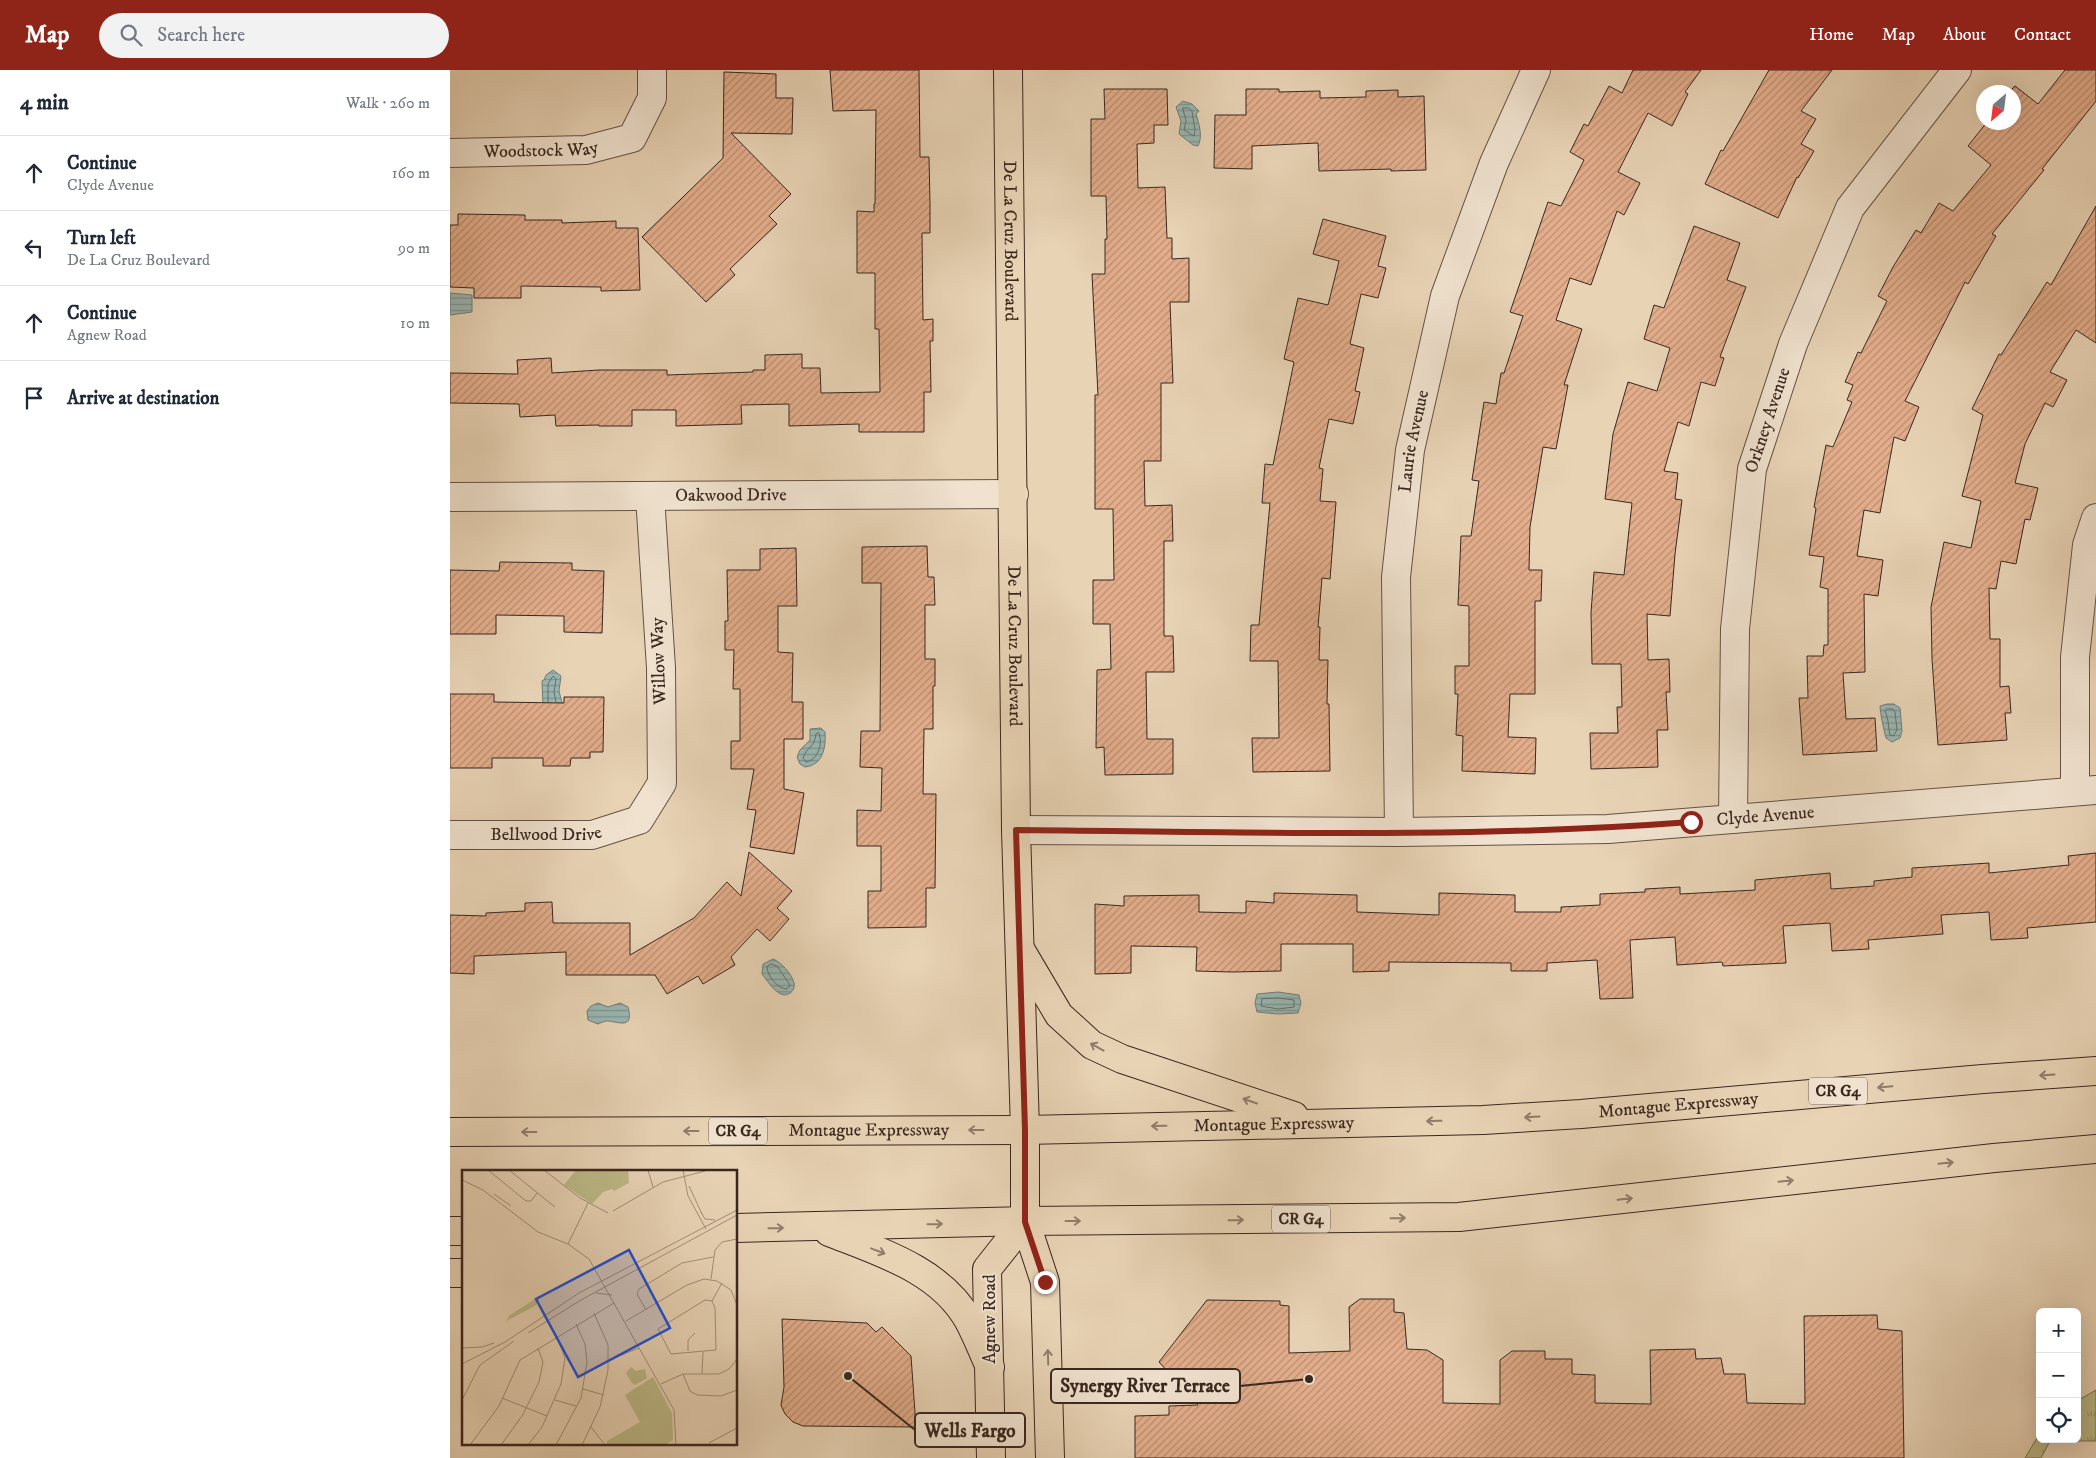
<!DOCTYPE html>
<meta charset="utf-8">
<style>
body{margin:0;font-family:"IM FELL DW Pica",serif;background:#f2f2f3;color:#1f2937}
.controls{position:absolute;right:15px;bottom:15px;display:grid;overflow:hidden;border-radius:8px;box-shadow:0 5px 20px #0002}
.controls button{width:45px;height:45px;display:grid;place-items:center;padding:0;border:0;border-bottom:1px solid #e0e1e3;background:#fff;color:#1f2937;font:25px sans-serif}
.compass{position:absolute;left:1526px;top:15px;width:45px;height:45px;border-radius:50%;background:#fff;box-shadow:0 5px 20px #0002;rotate:208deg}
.stop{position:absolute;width:15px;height:15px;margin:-11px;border:4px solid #8f2418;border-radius:50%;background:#fff}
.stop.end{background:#8f2418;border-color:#fff;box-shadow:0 1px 5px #0008}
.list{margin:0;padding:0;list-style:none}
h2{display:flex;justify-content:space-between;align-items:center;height:65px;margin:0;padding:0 20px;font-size:21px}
h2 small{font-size:16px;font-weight:400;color:#747a83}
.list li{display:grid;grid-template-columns:32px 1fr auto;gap:15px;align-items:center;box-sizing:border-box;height:75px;padding:0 20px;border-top:1px solid #e0e1e3}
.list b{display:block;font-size:19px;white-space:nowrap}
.list p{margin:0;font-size:16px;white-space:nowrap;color:#747a83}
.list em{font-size:16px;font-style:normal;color:#747a83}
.icon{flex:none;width:28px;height:28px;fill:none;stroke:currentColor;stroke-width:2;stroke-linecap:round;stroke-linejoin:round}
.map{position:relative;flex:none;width:1646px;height:1388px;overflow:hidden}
header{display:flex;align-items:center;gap:30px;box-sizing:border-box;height:70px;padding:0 25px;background:#8f2418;color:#fff}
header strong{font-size:24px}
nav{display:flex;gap:28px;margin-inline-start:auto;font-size:18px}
.search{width:350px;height:45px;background:#f2f2f3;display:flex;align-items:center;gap:12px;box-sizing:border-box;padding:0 18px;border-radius:28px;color:#747a83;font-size:19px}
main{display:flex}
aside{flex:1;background:#fff}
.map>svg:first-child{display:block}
.grass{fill:url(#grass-tufts);stroke:#7b7054}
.water{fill:url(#water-rules);stroke:#727d78}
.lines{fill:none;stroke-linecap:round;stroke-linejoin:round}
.shore{stroke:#686f69;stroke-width:1}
.building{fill:url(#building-hatch);stroke:#39271f}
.minor-casing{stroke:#655244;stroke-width:30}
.major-casing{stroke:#39271f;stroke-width:30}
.highway-casing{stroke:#39271f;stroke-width:30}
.minor{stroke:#f0e2cf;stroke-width:28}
.major{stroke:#e8d3b5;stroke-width:28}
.highway{stroke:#e8d3b5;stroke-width:28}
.oneway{stroke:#907d6a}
.route{stroke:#8f2418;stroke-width:6}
.labels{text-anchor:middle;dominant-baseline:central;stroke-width:4;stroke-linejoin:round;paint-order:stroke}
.shield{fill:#f0e2cf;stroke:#705f54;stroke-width:1}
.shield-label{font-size:16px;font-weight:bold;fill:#39271f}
.street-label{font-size:18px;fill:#39271f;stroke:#f0e2cf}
.inset-road{fill:none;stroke:#a28e79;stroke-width:1}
.view{fill:#1d4ed8;fill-opacity:0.15;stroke:#1d4ed8;stroke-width:2.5}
.inset-edge{fill:none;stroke:#39271f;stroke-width:2.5}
.leader{fill:none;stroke:#39271f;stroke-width:2}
.callout-dot{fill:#39271f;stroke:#f0e2cf;stroke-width:2}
.callout{fill:#f0e2cf;stroke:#39271f;stroke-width:2}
.callout-label{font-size:19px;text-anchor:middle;font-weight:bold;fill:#39271f}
</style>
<header>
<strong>Map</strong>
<div class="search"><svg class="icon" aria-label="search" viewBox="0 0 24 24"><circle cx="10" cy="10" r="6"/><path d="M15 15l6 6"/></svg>Search here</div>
<nav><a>Home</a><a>Map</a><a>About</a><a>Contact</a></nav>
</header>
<main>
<aside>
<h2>4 min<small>Walk · 260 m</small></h2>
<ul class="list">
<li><svg class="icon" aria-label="ahead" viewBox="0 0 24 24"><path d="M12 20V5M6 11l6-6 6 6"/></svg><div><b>Continue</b><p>Clyde Avenue</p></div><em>160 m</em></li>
<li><svg class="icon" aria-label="left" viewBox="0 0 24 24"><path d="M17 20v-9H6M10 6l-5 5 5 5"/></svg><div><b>Turn left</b><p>De La Cruz Boulevard</p></div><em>90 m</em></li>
<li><svg class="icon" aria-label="ahead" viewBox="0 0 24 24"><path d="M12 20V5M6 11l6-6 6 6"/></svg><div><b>Continue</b><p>Agnew Road</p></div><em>10 m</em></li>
<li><svg class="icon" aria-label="arrive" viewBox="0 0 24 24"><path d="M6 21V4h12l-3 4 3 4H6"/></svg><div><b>Arrive at destination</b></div></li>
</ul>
</aside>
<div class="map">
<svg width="1646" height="1388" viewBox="0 0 1646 1388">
<defs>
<pattern id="grass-tufts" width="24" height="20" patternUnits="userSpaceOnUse" patternTransform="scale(1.25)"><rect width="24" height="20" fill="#bdba88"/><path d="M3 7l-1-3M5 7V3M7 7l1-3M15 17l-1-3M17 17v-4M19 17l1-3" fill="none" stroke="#9b976f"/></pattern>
<pattern id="water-rules" width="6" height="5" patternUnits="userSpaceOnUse" patternTransform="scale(1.25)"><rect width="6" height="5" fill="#98b7b3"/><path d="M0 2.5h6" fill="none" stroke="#7d9591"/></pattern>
<pattern id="building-hatch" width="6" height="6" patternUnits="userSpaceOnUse" patternTransform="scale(1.25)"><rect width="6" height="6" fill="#e4ae8c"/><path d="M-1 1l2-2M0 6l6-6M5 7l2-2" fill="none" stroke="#ba8e72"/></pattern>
</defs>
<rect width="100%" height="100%" fill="#e8d3b5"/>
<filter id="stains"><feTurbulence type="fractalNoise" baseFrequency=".004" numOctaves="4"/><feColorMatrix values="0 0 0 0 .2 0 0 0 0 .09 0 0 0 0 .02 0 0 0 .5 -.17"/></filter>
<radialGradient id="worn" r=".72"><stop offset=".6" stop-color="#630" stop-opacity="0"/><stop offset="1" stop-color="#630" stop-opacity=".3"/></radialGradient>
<polygon class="grass" points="1646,1320 1646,1371 1600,1371 1591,1388 1575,1388 1590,1363 1590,1369 1627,1369 1627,1331"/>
<g class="water">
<path d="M733,31l9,3 7,7 -3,3c3,10 7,22 2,32l-5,-1 -14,-11 2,-13 -5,-14z"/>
<polygon points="0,223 22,225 22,242 0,245"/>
<polygon points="103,600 111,606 109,621 112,633 93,636 92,611 94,610 96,605"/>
<path d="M1437,634h7l6,4 2,23 -2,7 -8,4 -6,-4c-2,-7 -6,-26 -6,-32z"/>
<path d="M371,658l4,4c1,16 -2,33 -20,35l-5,-3 -3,-7 3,-7 10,-10v-11z"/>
<path d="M323,889c8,3 19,15 21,24 2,9 -8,15 -15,10 -7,-4 -12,-13 -17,-19l1,-10z"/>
<polygon points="828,922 849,925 851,933 848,943 828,944 807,942 805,933 807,924"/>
<path d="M148,933l10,4 12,-4 8,4c7,25 -13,13 -22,14 -3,1 -6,2 -8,3l-10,-4 -1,-9 4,-5z"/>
</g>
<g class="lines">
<g class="shore">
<polygon points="733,38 739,38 742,41 745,60 744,66 734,60 736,51"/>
<polyline points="98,632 98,614 103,606 106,609 104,622 106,632"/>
<path d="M1437,639h6l2,3 2,18 -4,6 -3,-1c-2,-8 -1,-16 -5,-24z"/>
<path d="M369,663c4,11 -1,27 -13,29l-3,-4c3,-11 12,-10 13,-24z"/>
<path d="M321,894l6,2 13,19 -3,4c-9,0 -20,-13 -20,-22z"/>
<polygon points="828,928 844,930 844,937 828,939 811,936 812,929"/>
</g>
</g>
<g class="building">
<polygon points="380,0 469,0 470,87 479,87 480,134 480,163 472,163 473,250 483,249 483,271 480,271 481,322 474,322 474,362 409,362 409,354 339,356 339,334 291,335 292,354 226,356 226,340 182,340 182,356 149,356 149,355 106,356 105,345 70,347 69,334 0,333 0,303 68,304 67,290 101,288 102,303 149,300 217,300 217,305 303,302 303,300 315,300 315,285 352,284 352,298 370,298 371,323 430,322 429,259 425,259 425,203 407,203 407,141 424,142 424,134 425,134 426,40 383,41"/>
<polygon points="1183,0 1251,0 1235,22 1238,24 1222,56 1198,43 1168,102 1190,113 1174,145 1167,141 1141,215 1120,208 1106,250 1132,259 1114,315 1118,315 1106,379 1093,377 1080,457 1079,500 1092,500 1091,531 1085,531 1085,624 1060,624 1058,667 1086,668 1085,704 1012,701 1013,666 1006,665 1008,624 1005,624 1005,596 1019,596 1019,536 1008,535 1011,466 1021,466 1029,411 1022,410 1034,332 1046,334 1051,303 1054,303 1073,246 1060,242 1098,132 1111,136 1134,90 1120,82 1134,54 1138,56 1159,16 1172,23"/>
<polygon points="1319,0 1382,0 1351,41 1366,49 1351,74 1364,81 1348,108 1347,107 1328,148 1255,114 1271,80 1273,81"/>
<polygon points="1615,0 1646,0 1646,31 1592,99 1594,100 1542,164 1546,166 1518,214 1515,212 1455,331 1469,337 1455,371 1444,367 1430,443 1414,440 1407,486 1433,490 1428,526 1414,524 1415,602 1393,603 1396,649 1425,648 1427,681 1353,685 1349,628 1358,628 1357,586 1373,586 1374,575 1378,575 1378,519 1370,517 1374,487 1359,485 1366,438 1364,437 1376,375 1383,377 1402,332 1397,330 1403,315 1395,312 1408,282 1411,283 1437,231 1428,226 1443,197 1466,160 1471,163 1489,133 1503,141 1541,95 1518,76 1537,52 1564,52 1564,22 1559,22 1565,16 1588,34"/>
<polygon points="274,2 326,4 326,28 343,28 342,64 281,63 341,124 319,146 327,154 280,199 285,205 256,232 192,167 273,88"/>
<polygon points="654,19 717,19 718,55 704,55 704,73 687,74 688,118 715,117 717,168 722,168 722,189 739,188 739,232 720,232 723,313 711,313 711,391 694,391 695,436 722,435 723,471 714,471 714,566 723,566 724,602 696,602 697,669 723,669 723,704 655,705 654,677 646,678 647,600 661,599 660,554 643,554 643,510 664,510 663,439 645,439 645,325 648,325 642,204 655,204 655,169 657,169 656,126 641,126 641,49 655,49"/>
<polygon points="796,19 829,19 829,22 870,21 870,28 916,27 916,21 948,20 948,27 974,26 976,100 941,101 941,99 869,101 868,73 802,76 802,99 764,98 765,45 796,45"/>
<polygon points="1646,136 1646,273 1626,260 1600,302 1617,310 1603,337 1595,333 1575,374 1565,413 1588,418 1580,450 1575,449 1566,494 1551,491 1546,519 1539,518 1540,569 1550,569 1550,617 1559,616 1561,643 1555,643 1557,670 1488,675 1482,589 1481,537 1494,472 1521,478 1531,431 1512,426 1533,345 1522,339 1549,284 1551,285 1597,212 1601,215"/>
<polygon points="8,144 75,145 75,150 112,150 112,153 166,151 166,158 188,158 190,220 151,221 151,217 71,216 71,228 24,228 24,218 0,217 0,155 8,155"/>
<polygon points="873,149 936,166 928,196 936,198 928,228 911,224 900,274 914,278 905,321 910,322 903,354 879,349 869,398 873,399 870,431 886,432 880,509 872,508 868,557 870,557 869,590 878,590 877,634 879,634 880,701 803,702 802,668 829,668 828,591 800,591 801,555 809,555 820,433 812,433 815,394 823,395 844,292 834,289 848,228 878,235 889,191 863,184"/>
<polygon points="1244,156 1290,173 1277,210 1296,217 1270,287 1274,288 1265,316 1251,312 1239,356 1228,352 1214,401 1228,403 1225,429 1232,430 1225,484 1220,546 1197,544 1198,590 1219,589 1220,622 1216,622 1218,660 1207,660 1208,697 1141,699 1140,663 1168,663 1167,637 1172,637 1171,594 1142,594 1141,543 1144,502 1174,505 1182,433 1155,429 1163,364 1178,312 1207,321 1220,278 1194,269 1204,235 1214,238"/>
<polygon points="477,476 478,507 484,507 485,535 475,535 475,589 485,589 485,616 483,616 483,659 474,659 473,724 486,724 485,818 476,818 476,857 418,858 418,821 431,821 431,776 407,776 407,740 431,741 432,698 410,697 411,661 430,661 431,513 412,513 412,477"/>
<polygon points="346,478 347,536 328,536 328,582 343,583 342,632 353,632 353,669 334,669 334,719 354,723 344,784 300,777 306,740 297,739 304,699 281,699 281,671 290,671 290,619 283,619 284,580 275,580 275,551 278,551 277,500 310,500 310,479"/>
<polygon points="50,492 122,493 122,500 154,501 152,563 114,562 114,546 46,545 46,564 0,564 0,500 49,501"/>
<polygon points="0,624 44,624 44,632 114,633 114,627 154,627 153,682 140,682 140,688 121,688 120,696 93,696 93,688 42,688 42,698 0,698"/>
<polygon points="299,782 342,821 327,838 339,849 320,871 307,859 281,887 285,895 253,914 248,906 217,924 205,905 116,905 116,882 24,886 24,904 0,903 0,845 36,846 36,843 75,841 75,833 102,832 103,853 180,853 180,885 244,848 277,812 291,826"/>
<polygon points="1646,783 1646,852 1577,858 1578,868 1541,870 1539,842 1491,845 1493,864 1418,870 1419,879 1382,881 1380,853 1333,856 1336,893 1273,896 1272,892 1227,895 1225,867 1180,870 1183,928 1150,929 1147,890 1097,893 1097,901 1061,901 1061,893 939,892 939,901 903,902 903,874 831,874 831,901 782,902 746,901 747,877 681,876 681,903 645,904 645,834 674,836 674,826 749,825 749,842 796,843 796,831 824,833 824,823 907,825 907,842 989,845 989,823 1065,825 1065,842 1111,842 1111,837 1150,835 1150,824 1195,822 1195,819 1230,817 1230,824 1305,820 1305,810 1380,803 1381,819 1424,816 1424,811 1462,807 1462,798 1539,793 1539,803 1619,795 1618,786"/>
<polygon points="910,1229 944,1229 944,1242 954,1243 957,1279 977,1280 993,1290 993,1333 1050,1334 1050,1290 1062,1281 1095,1281 1095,1289 1122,1289 1122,1304 1145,1305 1145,1333 1201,1334 1200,1280 1245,1279 1246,1289 1271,1288 1274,1304 1295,1304 1297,1333 1355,1334 1354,1246 1427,1245 1428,1259 1452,1261 1454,1388 685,1388 685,1346 719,1345 719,1336 748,1335 709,1292 757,1230 830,1231 830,1235 839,1236 839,1283 900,1281 899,1237"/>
<polygon points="332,1249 417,1253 426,1262 432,1257 461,1286 466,1357 353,1356 343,1352 335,1344 331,1335 334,1317"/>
</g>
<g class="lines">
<g class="minor-casing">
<g id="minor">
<path id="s1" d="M0,83l136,-3 46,-12 20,-40v-28"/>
<path id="s2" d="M0,427l564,-3"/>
<polyline points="1625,721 1625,587 1637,475 1646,448"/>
<path id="s3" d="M1283,749l2,-190 17,-160 41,-125 57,-136 107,-138"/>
<path id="s4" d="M566,760l383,2 209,-3 488,-39"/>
<path id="s5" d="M949,762l-3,-255 14,-127 35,-154 49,-133 42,-93"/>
<path id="s6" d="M0,765h142l47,-15 23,-37 -1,-115 -11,-172"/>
</g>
</g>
<g class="major-casing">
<g id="major">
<path id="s7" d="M558,0l8,760 9,300v91l20,61 5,176"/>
<polyline points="541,1388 537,1199 575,1151"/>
</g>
</g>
<g class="highway-casing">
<g id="highway">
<polyline points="570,879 609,945 642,975 672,989 844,1046"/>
<path id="s8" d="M0,1062l575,-2 458,-10 98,-6 402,-35 113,-8"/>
<polyline points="286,1158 575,1151 1009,1147 1544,1088 1646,1079"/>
<polyline points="0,1161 14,1161"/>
<path d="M379,1162c51,20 112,38 140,89 8,15 14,31 21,46"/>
<polyline points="0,1203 14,1203"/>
</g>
</g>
<use href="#minor" class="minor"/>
<use href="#major" class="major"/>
<use href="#highway" class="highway"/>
</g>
<defs><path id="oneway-shaft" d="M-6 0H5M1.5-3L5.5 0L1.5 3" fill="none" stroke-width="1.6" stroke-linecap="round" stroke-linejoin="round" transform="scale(1.25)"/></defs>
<g class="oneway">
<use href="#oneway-shaft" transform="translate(647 977) rotate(-151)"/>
<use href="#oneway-shaft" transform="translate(1597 1005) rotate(176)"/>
<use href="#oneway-shaft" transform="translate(1435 1017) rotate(175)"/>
<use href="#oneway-shaft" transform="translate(800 1031) rotate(-161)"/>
<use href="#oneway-shaft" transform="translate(1082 1047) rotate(177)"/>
<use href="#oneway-shaft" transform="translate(984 1051) rotate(179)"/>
<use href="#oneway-shaft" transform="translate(709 1056) rotate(179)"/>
<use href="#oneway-shaft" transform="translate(526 1060) rotate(180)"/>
<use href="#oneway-shaft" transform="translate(241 1061) rotate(180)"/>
<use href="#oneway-shaft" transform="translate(79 1062) rotate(180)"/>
<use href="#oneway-shaft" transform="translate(1496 1093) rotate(-6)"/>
<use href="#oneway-shaft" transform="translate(1336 1111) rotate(-6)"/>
<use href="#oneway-shaft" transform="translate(1175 1129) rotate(-6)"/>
<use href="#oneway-shaft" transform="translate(948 1148) rotate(-1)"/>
<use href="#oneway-shaft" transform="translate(786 1150) rotate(-1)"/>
<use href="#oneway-shaft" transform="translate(623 1151)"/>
<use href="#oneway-shaft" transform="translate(485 1154) rotate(-1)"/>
<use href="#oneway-shaft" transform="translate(326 1158) rotate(-1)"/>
<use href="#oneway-shaft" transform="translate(428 1181) rotate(21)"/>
<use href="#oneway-shaft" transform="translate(598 1287) rotate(-92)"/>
</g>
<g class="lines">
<path class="route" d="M595,1212l-20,-60v-92l-9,-300c224,2 451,9 675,-8"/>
</g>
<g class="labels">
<g class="shield">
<rect x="1359" y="1007.5" width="58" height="27" rx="4"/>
<rect x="259" y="1047.5" width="58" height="27" rx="4"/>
<rect x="822" y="1135.5" width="58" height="27" rx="4"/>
</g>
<g class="shield-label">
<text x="1388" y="1021">CR G4</text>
<text x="288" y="1061">CR G4</text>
<text x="851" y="1149">CR G4</text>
</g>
<g class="street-label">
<text stroke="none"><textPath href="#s1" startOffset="91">Woodstock Way</textPath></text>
<text stroke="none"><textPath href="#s7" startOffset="171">De La Cruz Boulevard</textPath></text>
<text stroke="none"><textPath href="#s3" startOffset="402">Orkney Avenue</textPath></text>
<text stroke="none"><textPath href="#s5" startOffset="392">Laurie Avenue</textPath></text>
<text stroke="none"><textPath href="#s2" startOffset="281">Oakwood Drive</textPath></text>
<text stroke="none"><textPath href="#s7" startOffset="576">De La Cruz Boulevard</textPath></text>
<text transform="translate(209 591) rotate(-92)">Willow Way</text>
<text stroke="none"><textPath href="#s4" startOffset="750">Clyde Avenue</textPath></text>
<text stroke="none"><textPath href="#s6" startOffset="96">Bellwood Drive</textPath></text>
<text stroke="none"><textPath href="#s8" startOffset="1229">Montague Expressway</textPath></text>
<text stroke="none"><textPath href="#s8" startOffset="824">Montague Expressway</textPath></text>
<text stroke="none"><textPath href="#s8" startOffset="419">Montague Expressway</textPath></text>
<text transform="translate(540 1249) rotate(-90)">Agnew Road</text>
</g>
</g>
<g transform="translate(12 1100)">
<rect width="275" height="275" fill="#e8d3b5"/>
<path d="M78,126l-1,5 -4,5 -29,15 4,-6z" fill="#bdba88"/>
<path d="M114,0h52l1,13 -15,8 -2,-2 -9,3 -11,12 -28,-19zM191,207l19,36 1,27 -8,5h-58v-4l33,-19 -15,-27z" fill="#bdba88"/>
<path d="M169,197l5,4 9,-2 2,9 -12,7 -4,-3 -5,-9zM190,209l14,26 -25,14 -12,-20v-6z" fill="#bdba88"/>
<path class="inset-road" d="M26,0l38,31h5l6,-8M47,0l46,37M82,0l36,28 28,15M186,0l5,17M221,0l5,26 18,33M0,10l21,10 55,42 30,12 21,15 85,151 2,35M227,16l13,28M32,24l17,12M151,41l50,-29 42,-11M239,42l4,7 10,1M106,74l20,-41M249,109l4,-29 7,-8 15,-3M134,123l16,2M243,130l7,1 3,7 1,42 -45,4 -13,-25zM250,131l10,-18M184,140l-9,-16 2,-5 43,-26 31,-6M164,151l61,-36 17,-6 13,2 14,9 6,15M66,163l53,-33 156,-85M0,178l20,-1 12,-4M226,181v-11l7,-7M147,190l30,-12M0,194l43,-22 74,-49 158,-83M240,203l1,-21M221,204l7,17 7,4 24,1 16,-6M199,214l22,-10h36l10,-5 8,-10M121,219l21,6M40,228l45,18M0,230l18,-35 34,-24M93,230l21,6M129,257l14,18M247,273l28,-15M8,275l29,-39 21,-46 94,-57M39,275l21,-29 17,-34 4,-20 -5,-14M66,275l14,-18 19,-43 4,-26 -8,-22M94,275l25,-47 6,-36 -2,-18 -9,-20M120,275l18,-38 8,-37v-25l-14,-32"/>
<path class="view" d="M167,80l41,78 -92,49 -42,-78z"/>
<rect width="275" height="275" class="inset-edge"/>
</g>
<path class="leader" d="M859 1309L790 1316M398 1306L465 1360"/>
<g class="callout-dot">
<circle cx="859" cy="1309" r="5"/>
<circle cx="398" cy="1306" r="5"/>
</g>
<g class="callout">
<rect x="601" y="1299" width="189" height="34" rx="5"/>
<rect x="465" y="1343" width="110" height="34" rx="5"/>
</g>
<g class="callout-label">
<text x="695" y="1322">Synergy River Terrace</text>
<text x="520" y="1367">Wells Fargo</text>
</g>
<rect width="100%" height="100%" filter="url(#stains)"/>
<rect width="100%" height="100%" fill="url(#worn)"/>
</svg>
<div class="controls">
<button>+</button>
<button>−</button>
<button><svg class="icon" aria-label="locate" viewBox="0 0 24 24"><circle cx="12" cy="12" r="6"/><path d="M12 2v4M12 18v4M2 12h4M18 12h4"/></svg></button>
</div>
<svg class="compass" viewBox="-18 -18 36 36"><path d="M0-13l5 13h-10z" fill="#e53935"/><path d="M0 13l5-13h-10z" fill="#747a83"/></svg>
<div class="stop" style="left:1241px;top:752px"></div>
<div class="stop end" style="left:595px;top:1212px"></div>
</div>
</main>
